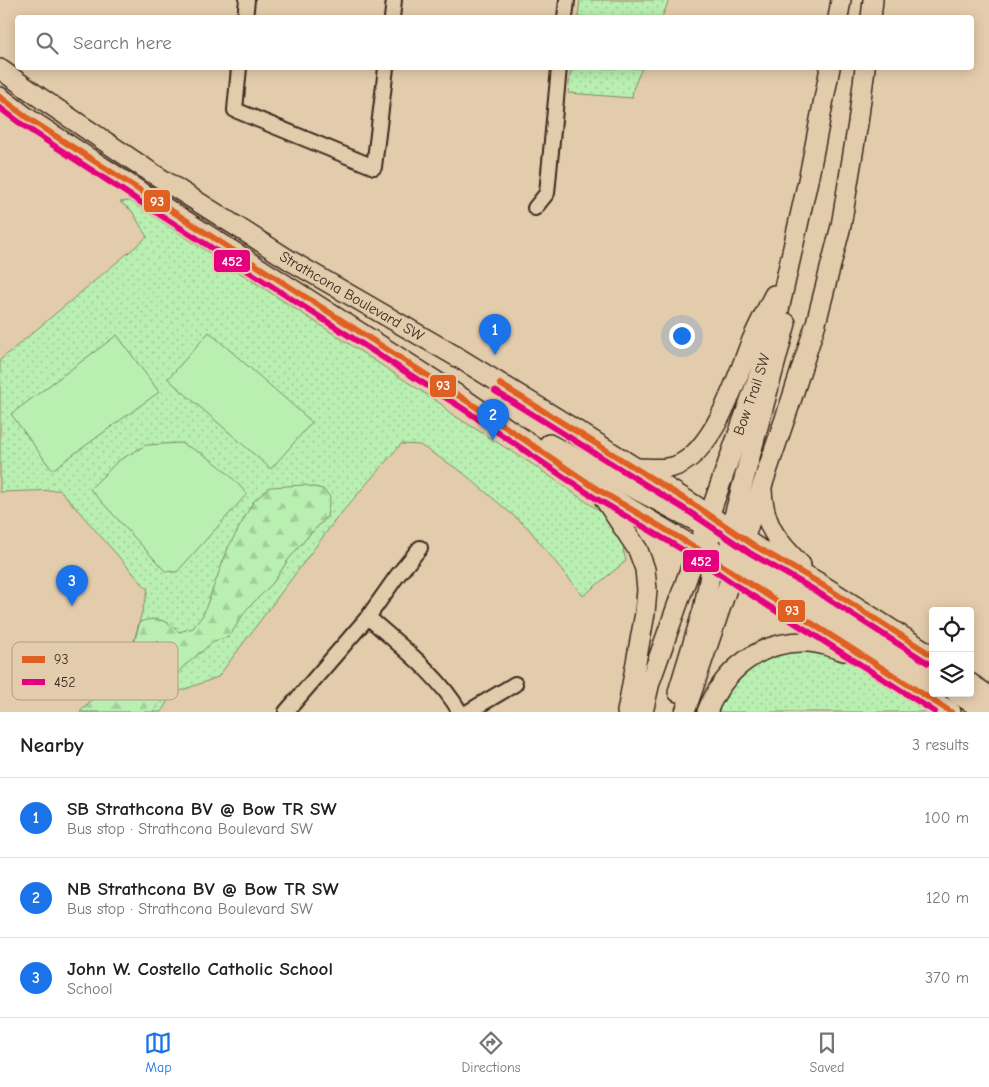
<!DOCTYPE html>
<meta charset="utf-8">
<style>
body{margin:0;font-family:"Comic Neue",sans-serif;background:#f6f6f6;color:#202124}
.controls{position:absolute;right:15px;bottom:15px;display:grid;overflow:hidden;border-radius:5px;box-shadow:0 2px 12px #0003}
.controls button{width:45px;height:45px;display:grid;place-items:center;padding:0;border:0;border-bottom:1px solid #e0e0e0;background:#fff;color:#202124;font:25px sans-serif}
.you{position:absolute;left:681px;top:335px;width:18px;height:18px;margin:-12px;border:4px solid #fff;border-radius:50%;background:#1a73e8;box-shadow:0 0 0 8px #1a73e833}
.badge{display:grid;place-items:center;width:32px;height:32px;border-radius:50%;background:#1a73e8;color:#fff;font-size:16px;font-weight:700}
.pin{position:absolute;translate:-50% -41px;filter:drop-shadow(0 1px 2px #0008)}
.pin::after{content:'';position:absolute;top:26px;width:18px;height:15px;background:inherit;clip-path:polygon(0 0,100% 0,50% 100%)}
.list{margin:0;padding:0;list-style:none}
h2{display:flex;justify-content:space-between;align-items:center;height:65px;margin:0;padding:0 20px;font-size:21px}
h2 small{font-size:16px;font-weight:400;color:#757577}
.list li{display:grid;grid-template-columns:32px 1fr auto;gap:15px;align-items:center;box-sizing:border-box;height:80px;padding:0 20px;border-top:1px solid #e0e0e0}
.list b{display:block;font-size:19px;white-space:nowrap}
.list p{margin:0;font-size:16px;white-space:nowrap;color:#757577}
.list em{font-size:16px;font-style:normal;color:#757577}
.icon{flex:none;width:28px;height:28px;fill:none;stroke:currentColor;stroke-width:2;stroke-linecap:round;stroke-linejoin:round}
.map{position:relative;flex:none;width:989px;height:712px;overflow:hidden}
.search{position:absolute;background:#fff;box-shadow:0 2px 12px #0003;left:15px;right:15px;top:15px;height:55px;display:flex;align-items:center;gap:12px;box-sizing:border-box;padding:0 18px;border-radius:5px;color:#757577;font-size:19px}
.sheet{height:305px;background:#fff}
nav{display:flex;justify-content:space-around;align-items:center;box-sizing:border-box;height:70px;border-top:1px solid #e0e0e0;background:#fff;font-size:14px;color:#757577}
nav a{display:grid;justify-items:center;gap:2px}
nav .on{color:#1a73e8}
.map>svg:first-child{display:block}
.grass{fill:url(#grass-dots);stroke:#7a8c68}
.forest{fill:url(#forest-firs);stroke:#7a8c68}
.garden{fill:#b9efb1;stroke:#7a8c68}
.lines{fill:none;stroke-linecap:round;stroke-linejoin:round}
.minor-casing{stroke:#3b2a1e;stroke-width:18}
.secondary-casing{stroke:#3b2a1e;stroke-width:22}
.minor{stroke:#e3ccac;stroke-width:14}
.secondary{stroke:#e3ccac;stroke-width:19}
.bus-1-casing{stroke:#e3ccac;stroke-width:10}
.bus-2-casing{stroke:#e3ccac;stroke-width:10}
.bus-1{stroke:#e05f22;stroke-width:6}
.bus-2{stroke:#e5007d;stroke-width:6}
.labels{text-anchor:middle;dominant-baseline:central;stroke-width:5;stroke-linejoin:round;paint-order:stroke}
.street-label{font-size:15px;fill:#3b2a1e;stroke:#e3ccac}
.key{fill:#e3ccac;stroke:#b19b81;stroke-width:1}
.key-label{font-size:14px;fill:#3b2a1e}
.line-badge{stroke:#e3ccac;stroke-width:2}
.badge-label{font-size:14px;text-anchor:middle;font-weight:bold;fill:#fff}
</style>
<div class="map">
<svg width="989" height="712" viewBox="0 0 989 712">
<defs>
<pattern id="grass-dots" width="8" height="8" patternUnits="userSpaceOnUse" patternTransform="scale(1.25)"><rect width="8" height="8" fill="#b9efb1"/><path d="M2 2h.1M6 6h.1" fill="none" stroke="#a0cd98" stroke-width="1.8" stroke-linecap="round"/></pattern>
<pattern id="forest-firs" width="22" height="20" patternUnits="userSpaceOnUse" patternTransform="scale(1.25)"><rect width="22" height="20" fill="#b9efb1"/><path d="M5 1l3.5 6h-7zM16 11l3.5 6h-7z" fill="#a0cd98"/></pattern>
</defs>
<rect width="100%" height="100%" fill="#e3ccac"/>
<filter id="ink" filterUnits="userSpaceOnUse"><feTurbulence type="fractalNoise" baseFrequency=".02" numOctaves="2"/><feDisplacementMap in="SourceGraphic" scale="10" xChannelSelector="R" yChannelSelector="G"/><feConvolveMatrix kernelMatrix="1 2 1 2 8 2 1 2 1" color-interpolation-filters="sRGB"/></filter>
<g filter="url(#ink)">
<g class="grass">
<polygon points="580,0 669,0 662,17 578,17"/>
<polygon points="571,68 642,68 633,89 632,98 568,93"/>
<polygon points="130,201 441,404 450,413 535,466 601,512 617,532 627,547 623,549 626,561 583,596 528,528 462,472 420,445 401,444 337,518 218,677 172,694 161,712 80,712 128,663 148,590 60,490 0,492 0,360 147,237 132,211 120,202"/>
<polygon points="793,646 847,659 932,712 716,712 722,696 755,660"/>
</g>
<path class="forest" d="M304,485l19,4 7,8 -3,20 -18,18 -21,25 -15,23 -27,27 -17,27 -15,4 -32,27 -29,44h-73l48,-49 12,-41c15,-6 28,-2 39,10l14,-4 10,-13 25,-67 25,-46 17,-15z"/>
<g class="garden">
<polygon points="209,332 312,422 271,469 168,379"/>
<polygon points="117,335 159,392 52,470 11,414"/>
<path d="M180,443c32,14 44,25 67,51l-70,78 -12,-1 -75,-82 28,-28 28,-16z"/>
</g>
<g class="lines">
<g class="minor-casing">
<g id="minor">
<polyline points="245,18 247,0"/>
<polyline points="392,18 394,0"/>
<polyline points="565,18 567,0"/>
<polyline points="239,68 235,110 374,167 386,68"/>
<polyline points="535,208 547,193 559,68"/>
<path d="M368,617c32,29 70,57 92,95"/>
<polyline points="286,712 368,617 397,576 420,548"/>
<polyline points="468,712 515,684"/>
</g>
</g>
<g class="secondary-casing">
<g id="secondary">
<polyline points="838,18 841,0"/>
<polyline points="871,18 873,0"/>
<path id="s1" d="M0,69l42,30 104,70 145,92 168,97 130,80 107,68 59,40 61,35 117,75"/>
<polyline points="0,97 29,119 156,202 467,401 597,489 698,549 742,579 951,712"/>
<polyline points="549,444 717,532"/>
<path d="M636,468c13,0 30,3 42,-3 38,-17 59,-89 74,-125 7,-16 15,-31 22,-45"/>
<path d="M762,490c2,36 15,51 39,75"/>
<polyline points="601,494 638,550 645,569 647,590 645,613 627,712"/>
<polyline points="730,541 734,516 786,323"/>
<polyline points="726,554 749,564 933,679"/>
<polyline points="970,683 989,696"/>
<polyline points="678,692 703,610 709,581 713,549"/>
<polyline points="956,693 986,712"/>
<path id="s2" d="M643,712l7,-30 107,-301 22,-71 30,-134 21,-108"/>
<polyline points="685,712 791,401 816,323 841,226 858,123 865,68"/>
<path d="M707,712c16,-42 54,-72 100,-70 12,0 25,5 37,9"/>
</g>
</g>
<use href="#minor" class="minor"/>
<use href="#secondary" class="secondary"/>
<g class="bus-1-casing">
<g id="bus-1">
<polyline points="0,97 29,119 467,401 597,489 698,549 742,579 951,712"/>
<polyline points="500,384 696,506 755,546 816,581 933,656"/>
</g>
</g>
<g class="bus-2-casing">
<g id="bus-2">
<polyline points="0,108 24,126 151,209 462,408 592,496 693,556 737,586 935,712"/>
<polyline points="495,391 691,513 750,553 811,588 928,663"/>
</g>
</g>
<use href="#bus-1" class="bus-1"/>
<use href="#bus-2" class="bus-2"/>
</g>
</g>
<g class="labels">
<g class="street-label">
<text stroke="none"><textPath href="#s1" startOffset="419">Strathcona Boulevard SW</textPath></text>
<text stroke="none"><textPath href="#s2" startOffset="336">Bow Trail SW</textPath></text>
</g>
</g>
<rect x="12" y="642" width="166" height="58" rx="8" class="key"/>
<rect x="22" y="656" width="23" height="7" fill="#e05f22"/>
<rect x="22" y="679" width="23" height="6" fill="#e5007d"/>
<g class="key-label">
<text x="54" y="664">93</text>
<text x="54" y="687">452</text>
</g>
<g class="line-badge">
<rect x="143" y="189" width="28" height="24" rx="5" fill="#e05f22"/>
<rect x="213" y="249" width="38" height="24" rx="5" fill="#e5007d"/>
<rect x="429" y="374" width="28" height="24" rx="5" fill="#e05f22"/>
<rect x="682" y="549" width="38" height="24" rx="5" fill="#e5007d"/>
<rect x="777" y="599" width="29" height="24" rx="5" fill="#e05f22"/>
</g>
<g class="badge-label">
<text x="157" y="206">93</text>
<text x="232" y="266">452</text>
<text x="443" y="390">93</text>
<text x="701" y="566">452</text>
<text x="792" y="615">93</text>
</g>
</svg>
<div class="controls">
<button><svg class="icon" aria-label="locate" viewBox="0 0 24 24"><circle cx="12" cy="12" r="6"/><path d="M12 2v4M12 18v4M2 12h4M18 12h4"/></svg></button>
<button><svg class="icon" aria-label="layers" viewBox="0 0 24 24"><path d="M12 4l9 5-9 5-9-5zM3 14l9 5 9-5"/></svg></button>
</div>
<div class="you"></div>
<div class="pin badge" style="left:495px;top:355px">1</div>
<div class="pin badge" style="left:493px;top:440px">2</div>
<div class="pin badge" style="left:72px;top:606px">3</div>
<div class="search"><svg class="icon" aria-label="search" viewBox="0 0 24 24"><circle cx="10" cy="10" r="6"/><path d="M15 15l6 6"/></svg>Search here</div>
</div>
<section class="sheet">
<h2>Nearby<small>3 results</small></h2>
<ul class="list">
<li><span class="badge">1</span><div><b>SB Strathcona BV @ Bow TR SW</b><p>Bus stop · Strathcona Boulevard SW</p></div><em>100 m</em></li>
<li><span class="badge">2</span><div><b>NB Strathcona BV @ Bow TR SW</b><p>Bus stop · Strathcona Boulevard SW</p></div><em>120 m</em></li>
<li><span class="badge">3</span><div><b>John W. Costello Catholic School</b><p>School</p></div><em>370 m</em></li>
</ul>
</section>
<nav>
<a class="on"><svg class="icon" aria-label="map" viewBox="0 0 24 24"><path d="M3 6l6-2 6 2 6-2v14l-6 2-6-2-6 2zM9 4v14M15 6v14"/></svg>Map</a>
<a><svg class="icon" aria-label="directions" viewBox="0 0 24 24"><path d="M12 3l9 9-9 9-9-9zM9 14v-3h6M13 9l2 2-2 2"/></svg>Directions</a>
<a><svg class="icon" aria-label="saved" viewBox="0 0 24 24"><path d="M7 4h10v16l-5-4-5 4z"/></svg>Saved</a>
</nav>
